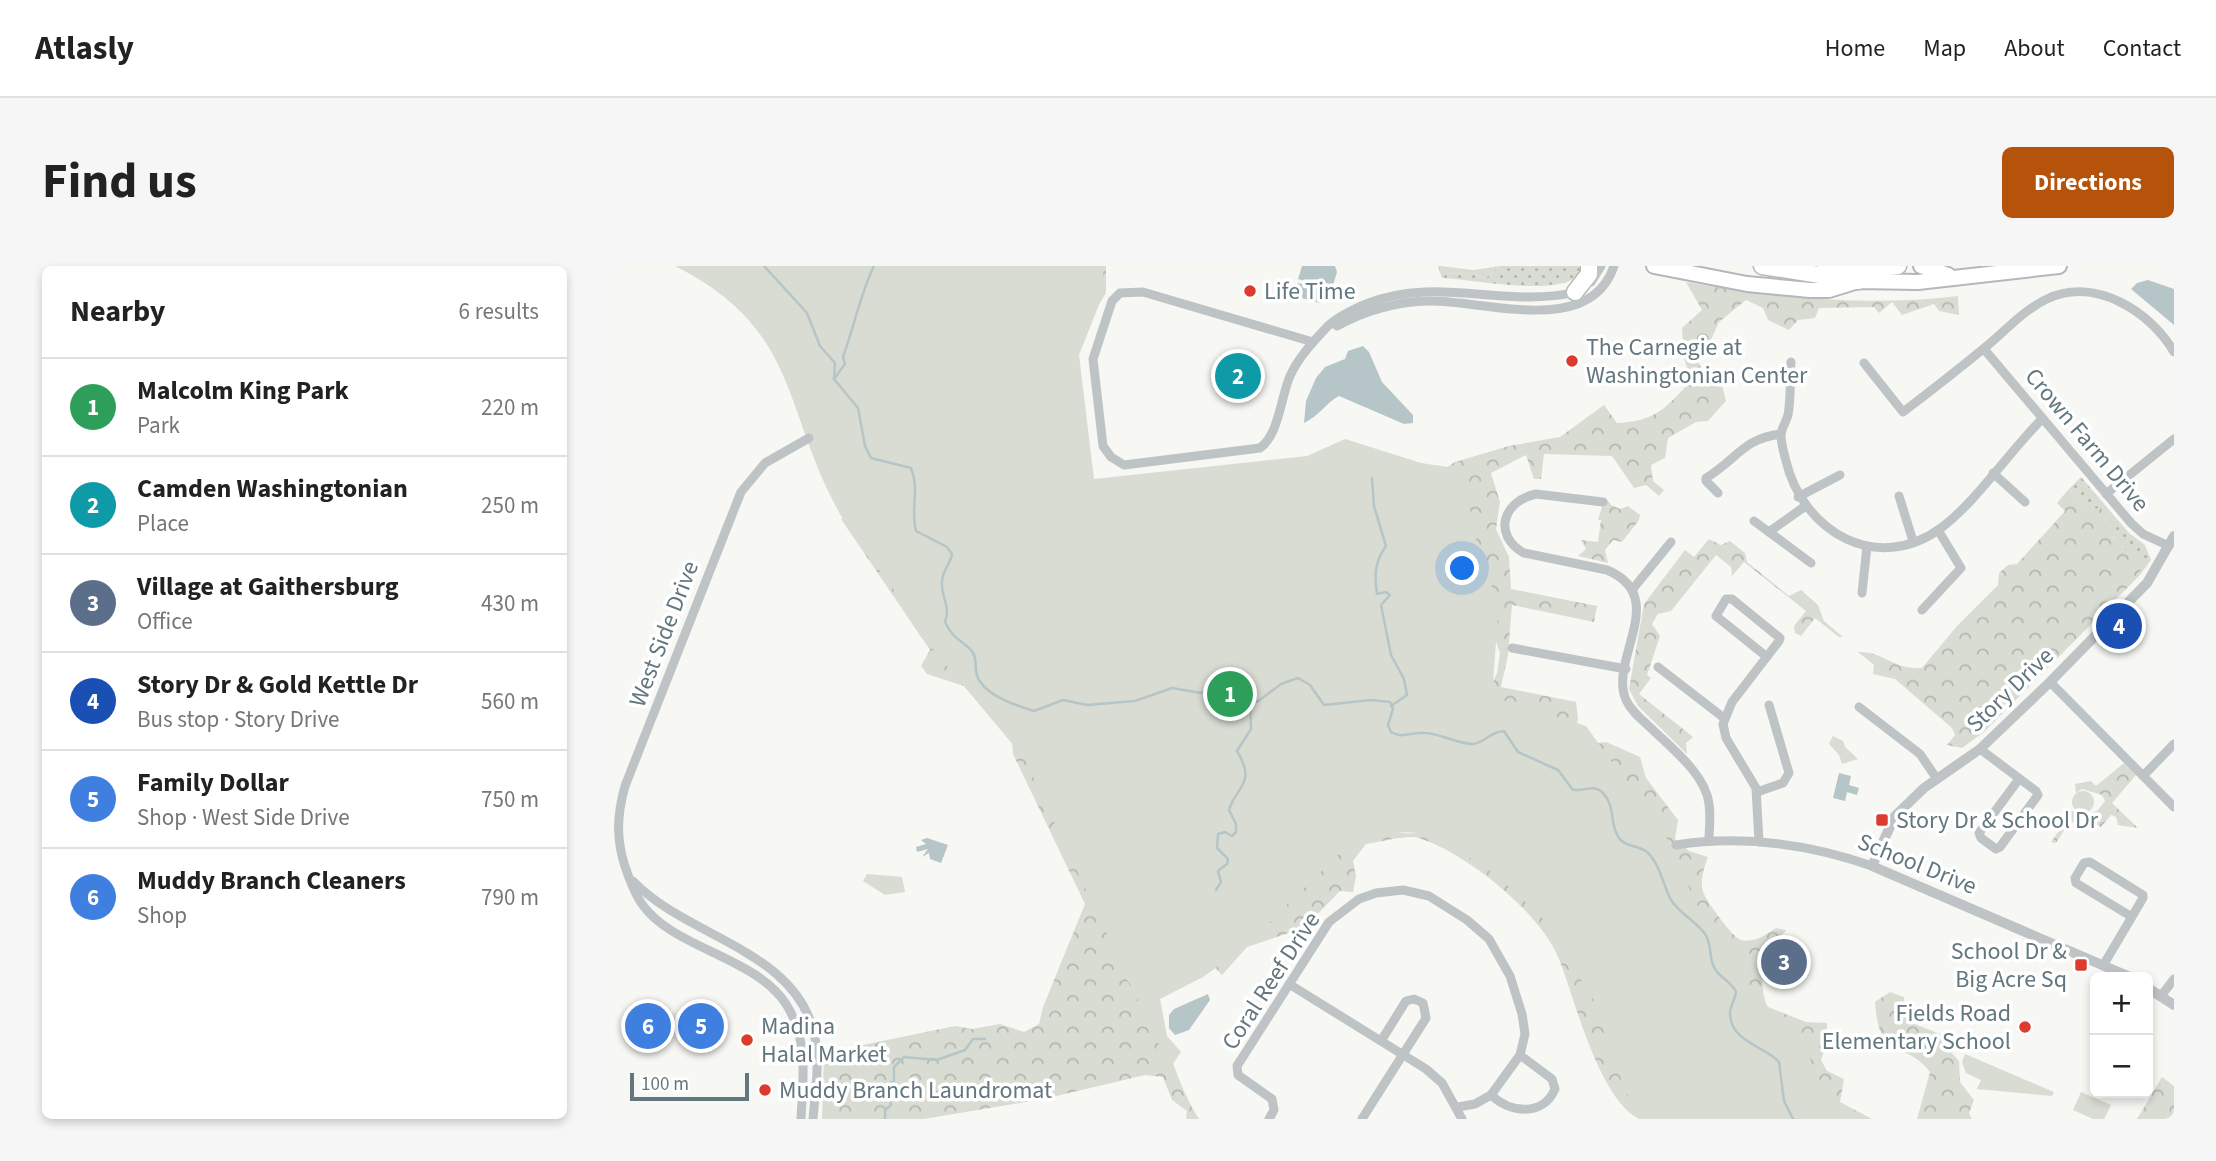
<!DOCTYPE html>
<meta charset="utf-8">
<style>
body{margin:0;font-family:"Source Sans 3",sans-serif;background:#f6f6f6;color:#222}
.controls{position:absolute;right:21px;bottom:21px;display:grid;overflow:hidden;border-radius:10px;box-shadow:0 4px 10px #0003}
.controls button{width:63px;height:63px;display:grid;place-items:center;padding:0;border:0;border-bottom:2px solid #e0e0e0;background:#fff;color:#222;font:35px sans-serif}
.scale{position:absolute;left:21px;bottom:18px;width:119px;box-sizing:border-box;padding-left:7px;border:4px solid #63777e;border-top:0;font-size:19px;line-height:24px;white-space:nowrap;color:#63777e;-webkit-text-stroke:5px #fff;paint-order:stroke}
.you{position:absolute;left:854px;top:303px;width:24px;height:24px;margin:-18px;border:5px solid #fff;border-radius:50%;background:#1a73e8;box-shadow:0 0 0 10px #1a73e833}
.badge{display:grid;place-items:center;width:46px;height:46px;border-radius:50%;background:#b45309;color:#fff;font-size:23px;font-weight:700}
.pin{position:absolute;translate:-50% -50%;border:4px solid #fff;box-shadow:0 2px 7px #0006}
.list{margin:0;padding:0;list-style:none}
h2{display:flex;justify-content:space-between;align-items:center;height:91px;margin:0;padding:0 28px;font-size:30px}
h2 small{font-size:23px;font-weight:400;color:#767676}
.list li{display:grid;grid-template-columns:46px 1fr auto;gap:21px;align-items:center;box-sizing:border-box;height:98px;padding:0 28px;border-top:2px solid #e0e0e0}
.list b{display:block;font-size:26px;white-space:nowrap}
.list p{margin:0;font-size:23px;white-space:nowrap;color:#767676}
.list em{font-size:23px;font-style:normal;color:#767676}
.map{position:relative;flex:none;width:1565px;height:853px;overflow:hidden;border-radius:10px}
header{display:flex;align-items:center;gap:42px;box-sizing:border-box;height:98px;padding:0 35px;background:#fff;border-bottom:2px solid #e0e0e0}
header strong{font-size:33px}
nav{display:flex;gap:38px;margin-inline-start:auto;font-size:24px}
.intro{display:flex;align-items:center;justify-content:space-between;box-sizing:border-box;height:168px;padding:0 42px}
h1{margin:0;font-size:49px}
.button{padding:18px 32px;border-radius:10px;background:#b45309;color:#fff;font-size:24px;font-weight:700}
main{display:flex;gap:42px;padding:0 42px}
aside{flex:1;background:#fff;border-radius:10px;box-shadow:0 4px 10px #0003}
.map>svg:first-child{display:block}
.grass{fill:url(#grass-dots)}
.forest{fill:url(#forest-crowns);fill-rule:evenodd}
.green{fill:#d8dcd3}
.water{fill:#b6c5c7}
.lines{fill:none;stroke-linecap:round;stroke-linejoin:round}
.stream{stroke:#b6c5c7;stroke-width:2.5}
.primary-casing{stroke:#b2b8bb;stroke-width:18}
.motorway-casing{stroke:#b2b7b9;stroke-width:19}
.minor{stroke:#bec4c6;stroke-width:9}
.tertiary{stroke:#bec4c6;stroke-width:10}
.primary{stroke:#fff;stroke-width:14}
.motorway{stroke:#fff;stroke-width:16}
.poi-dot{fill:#dd3b2e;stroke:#fff;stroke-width:2.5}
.labels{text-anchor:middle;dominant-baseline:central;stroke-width:7;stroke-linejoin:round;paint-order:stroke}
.poi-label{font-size:24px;fill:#63777e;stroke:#fff;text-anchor:start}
.street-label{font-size:24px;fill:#63777e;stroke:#fff}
</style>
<header>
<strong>Atlasly</strong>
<nav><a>Home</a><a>Map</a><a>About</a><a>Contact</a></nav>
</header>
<div class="intro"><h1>Find us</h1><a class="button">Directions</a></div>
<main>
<aside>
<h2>Nearby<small>6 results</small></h2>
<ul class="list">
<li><span class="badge" style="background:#2e9e5b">1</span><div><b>Malcolm King Park</b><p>Park</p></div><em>220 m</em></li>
<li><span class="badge" style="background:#0f9aa8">2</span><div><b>Camden Washingtonian</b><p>Place</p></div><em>250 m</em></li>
<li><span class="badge" style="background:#5c6f8a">3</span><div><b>Village at Gaithersburg</b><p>Office</p></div><em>430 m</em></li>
<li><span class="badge" style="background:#1a4fb4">4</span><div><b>Story Dr &amp; Gold Kettle Dr</b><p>Bus stop · Story Drive</p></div><em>560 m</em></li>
<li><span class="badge" style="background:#3f7fe0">5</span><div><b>Family Dollar</b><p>Shop · West Side Drive</p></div><em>750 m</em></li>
<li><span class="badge" style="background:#3f7fe0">6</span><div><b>Muddy Branch Cleaners</b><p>Shop</p></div><em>790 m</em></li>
</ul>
</aside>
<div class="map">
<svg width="1565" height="853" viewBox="0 0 1565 853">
<defs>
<pattern id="grass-dots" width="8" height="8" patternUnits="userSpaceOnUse" patternTransform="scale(1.75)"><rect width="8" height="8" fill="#d8dcd3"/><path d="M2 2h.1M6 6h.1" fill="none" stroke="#b3b7b0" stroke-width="1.8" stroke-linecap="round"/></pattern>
<pattern id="forest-crowns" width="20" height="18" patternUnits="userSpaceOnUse" patternTransform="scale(1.75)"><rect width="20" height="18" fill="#d8dcd3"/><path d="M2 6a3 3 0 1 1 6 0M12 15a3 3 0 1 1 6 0" fill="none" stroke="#b3b7b0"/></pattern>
</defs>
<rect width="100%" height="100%" fill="#f7f7f4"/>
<g class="grass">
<path d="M829,0h3l4,8 23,-1 18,5 14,-12h79l2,6c-17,27 -108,7 -139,6z"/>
<path d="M1472,211l48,56 16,12 6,15 -12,16 -13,-25 -14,-15c-1,-11 -14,-25 -25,-27l-3,-9 -16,-10z"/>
</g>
<g class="forest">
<path d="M131,0h366v27l-25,40 -7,39 5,88 18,24 337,-8 21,-14 54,-16 51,-9 44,-32 13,18c40,-2 48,-15 74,-42l-7,-23 -2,-30 20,-18 -16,-28c91,16 180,25 272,14l1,19 -20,-4 -5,-7 -32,11 -10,-13 -13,11 -5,-6 -55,1 -4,10 -17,2 -9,10 -21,-10 -5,-12 -17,-8 -27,22 -11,24 -15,3 15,35 14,1 4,16 -18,20 -12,1 -28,16 -3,20 -14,7 2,16 11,9 -5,6 -13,-11 -12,3 -22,-32 -68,-2 -3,25h-7l-8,-24 -35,18 9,29 -4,27 13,28 2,32 86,17 -3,16 -82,-17 -4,50 -7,32 75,15 2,17 -4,14 12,12 20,-3 34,15 6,21 32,42 -3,19 14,12 19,6c-4,10 -9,26 -4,37 4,9 29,44 37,46 14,3 24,-5 35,-12l10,2c-4,6 -11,11 -15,17 -9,17 -12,44 -3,60l38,15 21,1v19l-6,18 6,11 17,8 -4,23 32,17h-233c-41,-22 -63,-117 -80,-160 -19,-47 -93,-106 -140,-121 -13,-4 -38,4 -53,6l-13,17 3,15 -3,16 -13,-1 -36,37 -57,19 -25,28 -10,-10 -78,7 -7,7c11,16 23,31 32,50 15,32 20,58 40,90h-13l1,-8 -15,-11 -9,-23 -18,-2 -101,24 -120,20h-102l2,-66 131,-27 17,3 28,-5 24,8 15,-8 4,-17 42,-103 -72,-150 -2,-23 -41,-43 -43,-14 -6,-8 9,-16 -89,-131 17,-4zM883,365l8,22 -3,20 -71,157c-19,6 -28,5 -43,-8z"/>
<path d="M1459,224l16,10 3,9 14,-1 14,17 -3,12 12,7 2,7h13l3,13 -3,12 -155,156 -22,16 -15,-3 8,-10 -3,-7 -57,-49 -22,-5 1,-9 -16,-13c25,-1 35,18 64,16l35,-42 41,-41 1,-12 9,-8 9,-1 48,-53 -8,-8z"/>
<polygon points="996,231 1002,239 1011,243 1019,240 1031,249 1030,254 1013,276 1004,274 996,284 999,297 969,290 977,283 972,274 989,276 992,254 989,254"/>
<polygon points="1100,273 1112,279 1121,275 1136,287 1138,296 1180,330 1192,324 1209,339 1215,355 1234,371 1230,371 1206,352 1192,370 1186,367 1185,360 1197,345 1135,296 1123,310 1122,301 1107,289 1062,345 1049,348 1043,358 1051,370 1038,409 1042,412 1030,428 1084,471 1077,477 1078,488 1029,440 1020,423 1035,338 1076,284 1085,291"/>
<polygon points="1515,497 1527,509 1503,537 1529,562 1509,559 1507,551 1502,549 1492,561 1483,556 1479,562 1461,555 1447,577 1442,576 1458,554 1453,545 1459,542 1471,550 1488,545 1496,535 1493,529 1473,523 1467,527 1466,518 1482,515 1487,520"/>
<path d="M1281,726l14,5 3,24 38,15 5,15 9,10 1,21 14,18 -5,13 3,6h-55l13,-47c-24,-33 -51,-8 -55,-70z"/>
<polygon points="1553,811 1565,820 1565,853 1528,853"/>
</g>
<g class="green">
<path d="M66,0h428l1,26 -25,63 15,124 213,-23 38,-17 76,24 41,6 20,99 17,33 -7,96 94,29 82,114 27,61 24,36 27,22 7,47 45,27 35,76 23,10h-218l-30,-71 -8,-38 -59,-94 -45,-41 -64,-42 -45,-1 -45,19 -101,99 -38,27 -43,22 7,37 14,16 -11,16 -146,-310 -111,-133c-17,-42 -51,-71 -73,-111 -59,-106 -39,-184 -165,-248z"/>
<polygon points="832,0 864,4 891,0 877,12 859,7 836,8"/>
<polygon points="1224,470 1234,475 1236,481 1249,493 1233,498 1230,489 1220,478"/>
<circle cx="1474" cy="536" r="11"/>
<polygon points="258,608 293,611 296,626 276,629 254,615"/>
<polygon points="1356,788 1445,826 1443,830 1368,823 1372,814 1357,807 1353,796"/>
<polygon points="1472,826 1502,839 1495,853 1484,853 1464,844"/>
</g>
<g class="water">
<polygon points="693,0 726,0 728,6 723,23 689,13"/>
<polygon points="1539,14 1565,23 1565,59 1522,23 1528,17"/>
<polygon points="689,17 715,24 711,37 685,30"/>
<path d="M754,80l6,6 13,30 31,33v8l-9,1 -65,-28c-12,6 -20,20 -35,27l2,-22 10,-23 9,-11 20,-8 3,-8z"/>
<polygon points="1230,507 1242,510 1240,519 1250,522 1248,529 1238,526 1236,535 1224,532"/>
<polygon points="318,572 339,579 332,597 321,593 320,587 313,591 319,583 308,586 307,581 317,578 312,574"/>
<polygon points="599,728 601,734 580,764 566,769 560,762 560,749 565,743"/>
</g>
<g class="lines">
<g class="stream">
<path d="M155,0l43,47 13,33 15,17 -1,16 24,29 7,38 6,12 40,10c9,21 -1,42 5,63l31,16 5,7c-2,11 -10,17 -10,28 -1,16 9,24 3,40 9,18 14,16 26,28 6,6 4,14 5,21 3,23 39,34 58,40l29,-11 24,5 48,-4 37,-13 29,5 16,-3 21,-11 6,3 6,16 7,4 24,-18 17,-6 12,7 14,20 47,-5 19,2 3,7 -5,16 3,7c12,7 20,0 33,1 16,0 33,11 49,11 12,-1 16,-12 31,-13l14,21 40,18 15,20c11,1 22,-6 30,3 13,13 6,32 16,45 6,9 19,7 28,14 13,12 16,33 24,48 9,14 25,21 34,34 8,12 3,24 10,35 6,10 17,13 21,23 -1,8 -6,14 -6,21 0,29 35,33 49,49l5,39 9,18"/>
<path d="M225,113l11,-15 -2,-7c11,-30 17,-62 31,-91"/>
<path d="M763,212l2,28 12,40c-11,15 -12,29 -9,48l9,-2 4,3 -9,10 10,50 13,24 3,16 -16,11"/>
<path d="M607,624l5,-8 -3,-11 9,-7 1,-5 -11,-11 1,-14 7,-2 7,4 4,-4v-8l-7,-14c7,-24 28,-26 8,-59l14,-22 -1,-31"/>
<polyline points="276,853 276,844 282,839 281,828 275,820 285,815 285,801 295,791 328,794 356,784 364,773 376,773"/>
</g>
<g class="primary-casing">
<g id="primary">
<polyline points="1045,0 1138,18 1201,24 1220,24 1249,15 1309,16 1450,0"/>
<polyline points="1312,0 1339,9"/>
</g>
</g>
<g class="motorway-casing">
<g id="motorway">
<polyline points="1153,0 1249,15"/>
<polyline points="1217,0 1258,3 1289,0"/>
<polyline points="966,26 980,8 980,0"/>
</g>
</g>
<g class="minor">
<polyline points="982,16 992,0"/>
<path d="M728,60c27,-15 61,-25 92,-25 56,-1 161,37 185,-35"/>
<path d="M704,76l-170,-50 -23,1 -8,8 -19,58 10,87 8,11 13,8 136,-17c19,-13 21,-52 30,-72 8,-18 22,-33 35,-47 10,-11 27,-19 41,-25 71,-29 140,5 210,-12"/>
<polyline points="1375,83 1522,257 1534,268 1560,280"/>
<path d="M1182,96c-1,18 0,37 -3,53 -2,7 -7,14 -7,20 0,9 3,18 5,26 17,71 91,114 155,67 35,-26 69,-77 101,-109"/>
<path d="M1255,97l39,49c29,-22 57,-44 85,-67 18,-15 37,-36 59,-46 48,-23 104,13 127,53"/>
<polyline points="1384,207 1416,236"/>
<path d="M1109,227l-12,-12v-3c31,-19 38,-40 75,-44"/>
<polyline points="1497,228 1565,173"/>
<polyline points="1290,230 1304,275"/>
<polyline points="1189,231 1231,209"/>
<path d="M994,236l-67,-8c-33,7 -44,41 -12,59l83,17c64,27 1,89 19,130 6,13 19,22 29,32 19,18 51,44 54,72 2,12 0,25 0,37"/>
<polyline points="1145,255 1202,297"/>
<polyline points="1160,266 1195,241"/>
<polyline points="1023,324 1062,276"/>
<polyline points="1253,327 1258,280"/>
<polyline points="1313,344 1352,302 1329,264"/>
<polyline points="903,382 1017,403"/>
<polyline points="1049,401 1115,452"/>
<polyline points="1441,416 1565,541"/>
<polyline points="1250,441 1311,488 1328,513"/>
<polyline points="1371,483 1427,525 1429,529 1391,581 1387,583 1372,572 1370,567 1410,513"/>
<polyline points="1534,510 1565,478"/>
<polyline points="1148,526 1174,517 1180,507 1160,439"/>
<polyline points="1150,576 1147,522 1117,472 1114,458 1123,436 1170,375 1171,372 1123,333 1117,333 1107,350 1158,391"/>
<path d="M1067,579c66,-10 133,-1 196,21"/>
<path d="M24,615c54,57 166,69 182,157 5,26 0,55 -2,81"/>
<polyline points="1495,698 1534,632 1534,629 1481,596 1475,597 1466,612 1467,617 1523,651"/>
<polyline points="680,718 817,803 833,817 853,853"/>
<polyline points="1552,730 1565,713"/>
<path d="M882,829c19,18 52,22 64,-6l-3,-10 -32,-24"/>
<path d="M192,853c2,-40 8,-79 -15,-115 -30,-47 -114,-56 -144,-100 -6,-8 -10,-19 -14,-29 -12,-31 -12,-57 -3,-89l116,-294 24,-29 44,-25"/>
<polyline points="660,853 665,844 663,833 629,809 628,800 720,656 750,633 767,627 794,624 820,630 858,654 880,673 901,710 913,748 916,768 911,789 882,829 866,838 849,841"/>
<polyline points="753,853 817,752 814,737 805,733 797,735 772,775"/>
</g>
<g class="tertiary">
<polyline points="1521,711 1263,600 1286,550 1315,522 1371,483 1441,416 1538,317 1565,270"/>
<polyline points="1539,722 1565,739"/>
</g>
<use href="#primary" class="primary"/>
<use href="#motorway" class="motorway"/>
</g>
<g class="poi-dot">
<circle cx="641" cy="25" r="7"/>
<circle cx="963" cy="95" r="7"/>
<rect x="1266" y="547" width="14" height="14" rx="3.5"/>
<rect x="1465" y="692" width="14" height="14" rx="3.5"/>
<circle cx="1416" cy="761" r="7"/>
<circle cx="138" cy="774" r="7"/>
<circle cx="156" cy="824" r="7"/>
</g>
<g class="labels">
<g class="poi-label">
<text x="655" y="25">Life Time</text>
<text x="977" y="81">The Carnegie at<tspan x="977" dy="28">Washingtonian Center</tspan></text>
<text x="1287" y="554">Story Dr &amp; School Dr</text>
<text x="1458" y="685" text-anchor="end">School Dr &amp;<tspan x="1458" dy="28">Big Acre Sq</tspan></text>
<text x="1402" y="747" text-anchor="end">Fields Road<tspan x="1402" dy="28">Elementary School</tspan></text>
<text x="152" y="760">Madina<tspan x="152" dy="28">Halal Market</tspan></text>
<text x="170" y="824">Muddy Branch Laundromat</text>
</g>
<g class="street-label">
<text transform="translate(1478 174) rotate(50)">Crown Farm Drive</text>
<text transform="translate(55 368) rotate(-69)">West Side Drive</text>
<text transform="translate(1401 424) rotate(-44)">Story Drive</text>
<text transform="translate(1308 598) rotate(22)">School Drive</text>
<text transform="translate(662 715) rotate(-57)">Coral Reef Drive</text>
</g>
</g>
</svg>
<div class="controls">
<button>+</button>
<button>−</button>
</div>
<div class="scale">100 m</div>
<div class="you"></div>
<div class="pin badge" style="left:621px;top:428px;background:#2e9e5b">1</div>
<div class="pin badge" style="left:629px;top:110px;background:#0f9aa8">2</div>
<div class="pin badge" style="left:1175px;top:696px;background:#5c6f8a">3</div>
<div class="pin badge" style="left:1510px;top:360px;background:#1a4fb4">4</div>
<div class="pin badge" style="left:92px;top:760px;background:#3f7fe0">5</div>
<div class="pin badge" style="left:39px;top:760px;background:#3f7fe0">6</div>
</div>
</main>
